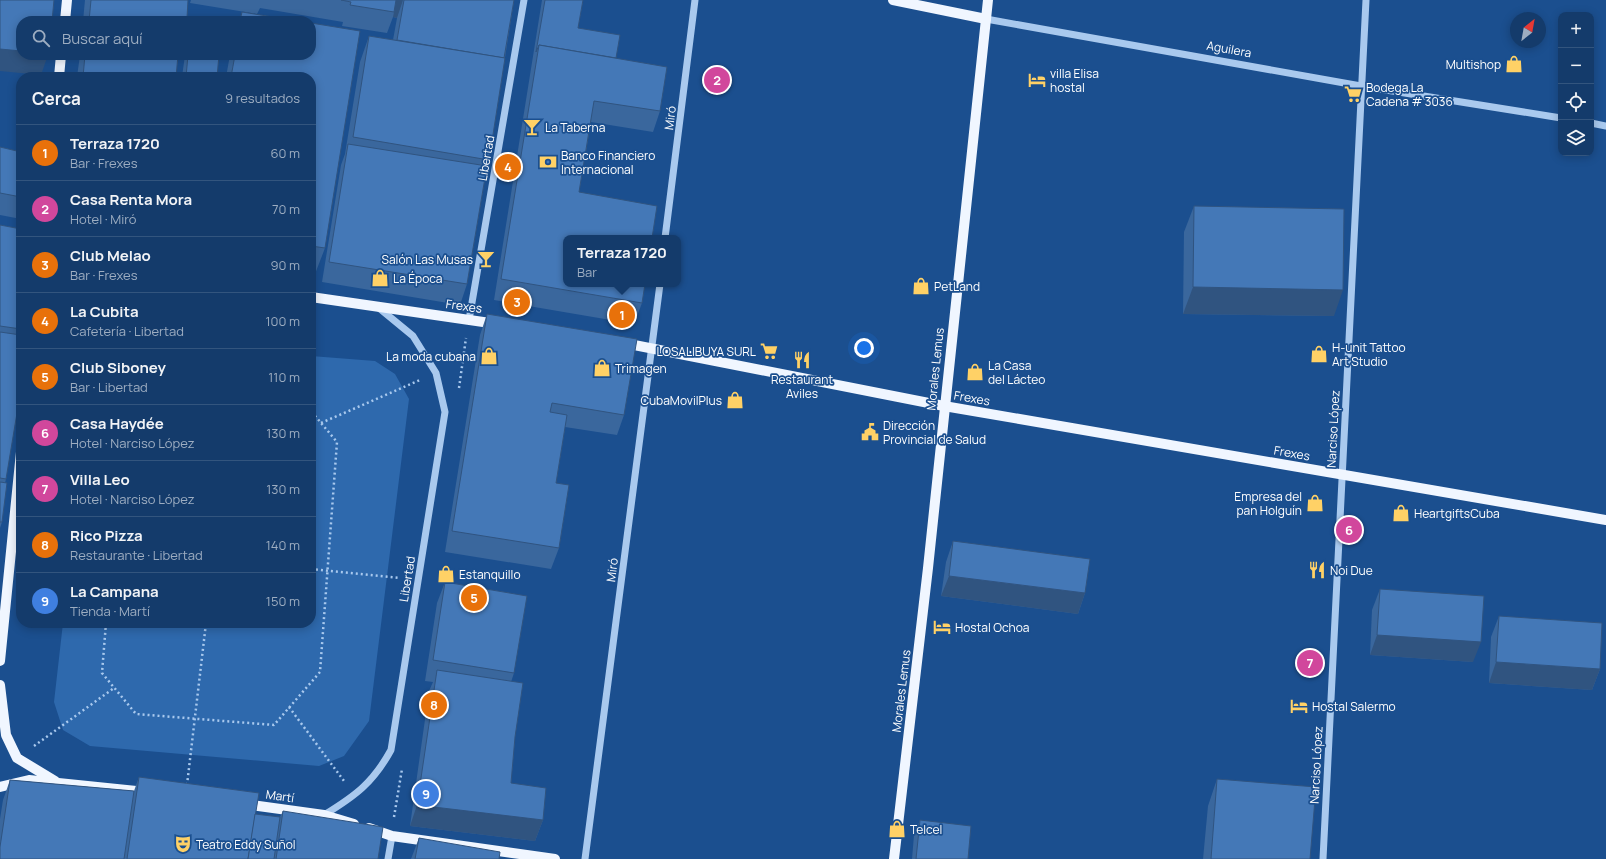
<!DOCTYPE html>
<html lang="es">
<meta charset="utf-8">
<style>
body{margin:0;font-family:Manrope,sans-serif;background:#214673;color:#f1f3f6}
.controls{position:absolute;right:12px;top:12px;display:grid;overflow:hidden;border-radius:8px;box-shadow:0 2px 10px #0003}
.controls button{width:36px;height:36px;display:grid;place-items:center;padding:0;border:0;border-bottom:1px solid #33557e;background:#143b6b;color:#f1f3f6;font:20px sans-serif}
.compass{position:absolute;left:1510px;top:12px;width:36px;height:36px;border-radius:50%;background:#143b6b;box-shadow:0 2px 10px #0003;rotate:31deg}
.you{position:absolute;left:864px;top:348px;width:14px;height:14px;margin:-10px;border:3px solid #fff;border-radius:50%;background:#1a73e8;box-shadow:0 0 0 6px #1a73e833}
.badge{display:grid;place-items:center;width:26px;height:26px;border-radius:50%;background:#8abfa5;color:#fff;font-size:13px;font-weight:700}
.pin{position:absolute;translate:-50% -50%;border:2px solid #fff;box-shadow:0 1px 4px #0006}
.popup{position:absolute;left:563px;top:235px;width:118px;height:52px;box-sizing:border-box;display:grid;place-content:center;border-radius:8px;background:#143b6b;filter:drop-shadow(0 1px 3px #0005);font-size:13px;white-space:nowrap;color:#9dadc1}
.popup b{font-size:15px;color:#f1f3f6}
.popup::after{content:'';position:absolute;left:50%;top:100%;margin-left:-8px;border:8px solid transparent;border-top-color:#143b6b}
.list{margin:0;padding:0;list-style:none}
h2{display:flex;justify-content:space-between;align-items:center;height:52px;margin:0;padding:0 16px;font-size:17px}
h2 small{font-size:13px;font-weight:400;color:#9dadc1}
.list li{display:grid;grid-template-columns:26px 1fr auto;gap:12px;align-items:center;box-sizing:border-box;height:56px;padding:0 16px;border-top:1px solid #33557e}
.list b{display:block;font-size:15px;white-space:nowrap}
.list p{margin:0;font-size:13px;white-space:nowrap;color:#9dadc1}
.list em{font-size:13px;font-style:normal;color:#9dadc1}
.icon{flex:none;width:22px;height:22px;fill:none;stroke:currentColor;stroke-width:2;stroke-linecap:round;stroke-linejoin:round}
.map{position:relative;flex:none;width:1606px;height:859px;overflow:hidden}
.search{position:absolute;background:#143b6b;box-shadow:0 2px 10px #0003;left:16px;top:16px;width:300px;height:44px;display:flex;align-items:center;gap:10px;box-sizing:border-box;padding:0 14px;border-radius:16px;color:#9dadc1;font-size:15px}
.panel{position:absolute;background:#143b6b;box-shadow:0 2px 10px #0003;left:16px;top:72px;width:300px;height:556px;border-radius:16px}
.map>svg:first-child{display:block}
.green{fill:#2e69ad}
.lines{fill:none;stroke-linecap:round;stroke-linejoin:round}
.path{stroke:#a9c9ee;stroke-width:2.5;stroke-dasharray:2 3;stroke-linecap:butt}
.minor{stroke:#a9c9ee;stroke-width:7}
.major{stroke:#f0f6ff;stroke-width:10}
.wall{fill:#3a679d}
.shaded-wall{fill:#305480}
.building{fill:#4478b7;stroke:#305480}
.labels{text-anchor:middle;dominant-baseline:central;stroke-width:3.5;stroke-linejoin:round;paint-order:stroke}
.street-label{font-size:12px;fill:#fff;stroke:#1b4f8f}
.poi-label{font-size:12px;fill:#fff;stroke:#1b4f8f;text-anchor:start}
</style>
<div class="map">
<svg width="1606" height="859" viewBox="0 0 1606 859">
<rect width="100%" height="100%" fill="#1b4f8f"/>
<polygon class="green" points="311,356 375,361 395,374 409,399 369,721 344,756 319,766 90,746 63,730 54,702 63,623 311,623"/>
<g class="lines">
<g class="path">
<polyline points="459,388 466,338"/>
<polyline points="321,423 420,380"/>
<polyline points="311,569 400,578"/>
<polyline points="106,623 102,673 136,714 274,725 320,672 337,442 311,411"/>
<polyline points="289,707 344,781"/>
<polyline points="34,746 114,688"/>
<polyline points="187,785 206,623"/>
<polyline points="394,817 402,769"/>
</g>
<g class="minor">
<polyline points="986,19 1361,86 1561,118"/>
<polyline points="1591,123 1606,126"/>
<polyline points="665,238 695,0"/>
<polyline points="469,320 524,0"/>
<path d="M324,815c31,-19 49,-32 67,-65l54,-338 -9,-39 -23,-37 -34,-28"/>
<polyline points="388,859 392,836"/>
<polyline points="585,859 660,284"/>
<polyline points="1323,859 1366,0"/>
</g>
<g class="major">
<polyline points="893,0 986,19"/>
<polyline points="65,21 67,0"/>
<polyline points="59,77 61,55"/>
<polyline points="311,297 497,324"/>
<polyline points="624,343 944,406 1606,520"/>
<polyline points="0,661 21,452"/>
<polyline points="0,685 6,735 17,758 55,781"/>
<polyline points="0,787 29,780 146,792"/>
<polyline points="244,804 324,815 354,824"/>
<polyline points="369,828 392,836 555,859"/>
<polyline points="894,859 928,568 988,0"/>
</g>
</g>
<g class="wall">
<polygon points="85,0 188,0 186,21 83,21"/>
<polygon points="191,0 514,0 489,160 487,166 467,284 460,305 322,282 341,165 345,154 360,62 369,36 393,40 397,18 393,17 387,33 342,26 343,22 260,8 257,14 190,3"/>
<polygon points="542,0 583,0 578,28 616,58 660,111 653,132 591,122 579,192 642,303 634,324 494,300"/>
<polygon points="242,12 298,21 239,21"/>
<polygon points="80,55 178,55 176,77 77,77"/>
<polygon points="185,55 219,55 217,77 182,77"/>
<polygon points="230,55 311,55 325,248 315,274 311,274 311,77 226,77"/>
<polygon points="0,147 21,152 21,219 0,215"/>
<polygon points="1194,206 1334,316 1183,314 1184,232"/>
<polygon points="0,225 21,229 21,375 6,479 5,483 2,522 0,528"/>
<polygon points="487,314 624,415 617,435 565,427 556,483 559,548 551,569 445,552 480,335"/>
<polygon points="953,541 1085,593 1078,614 941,596 946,562"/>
<polygon points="445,582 514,673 511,682 515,737 511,783 543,820 535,841 410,826 429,691 433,682 425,681 437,603"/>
<polygon points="1380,589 1473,662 1370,655 1372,610"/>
<polygon points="1499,616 1600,669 1592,690 1489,683 1491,637"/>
<polygon points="139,777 255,814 280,817 283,811 378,859 0,859 0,819 3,800 10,780 134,791"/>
<polygon points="1217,779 1310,859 1203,859 1208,806"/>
<polygon points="920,820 968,859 912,859 914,835"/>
<polygon points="419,838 499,859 411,859"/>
</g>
<g class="shaded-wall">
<polygon points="396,0 403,0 397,18 393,17 394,12"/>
<polygon points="182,18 187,18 186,21 181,21"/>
<polygon points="0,49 21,51 21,55 48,55 41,75 0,71"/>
<polygon points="1193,287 1343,290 1334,316 1183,314"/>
<polygon points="949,576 1085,593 1078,614 941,596"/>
<polygon points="1377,635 1481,642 1473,662 1370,655"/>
<polygon points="1496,662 1600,669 1592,690 1489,683"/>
<polygon points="417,805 543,820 535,841 410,826"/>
</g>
<g class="building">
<polygon points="0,0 54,0 52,21 21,21 21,51 0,49"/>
<polygon points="91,0 188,0 187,18 182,18 181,21 89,21"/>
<polygon points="341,0 396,0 394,12 350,5 351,2"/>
<polygon points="404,0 514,0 504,58 397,40"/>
<polygon points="545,0 583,0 578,28 620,35 616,58 539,45 536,52"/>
<polygon points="242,12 298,21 240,21"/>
<polygon points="311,23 360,31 325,248 311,246 311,77 231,77 235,55 311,55"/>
<polygon points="369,36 505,58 489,160 353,137"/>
<polygon points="539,45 667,67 660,111 594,101 579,192 657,206 652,238 566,238 566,284 645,284 642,303 501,279"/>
<polygon points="85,55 178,55 176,77 83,77"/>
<polygon points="188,55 219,55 217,77 186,77"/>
<polygon points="348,144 487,166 467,284 329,262"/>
<polygon points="0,147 21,152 21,197 0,193"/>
<polygon points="1194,206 1344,209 1343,290 1193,287"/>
<polygon points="0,225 21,229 21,329 0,326"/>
<polygon points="487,314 637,339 624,415 552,403 550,412 567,415 556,483 569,485 559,548 452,531"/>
<polygon points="0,332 21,335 21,375 19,401 6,479 0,478"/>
<polygon points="0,482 7,483 2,522 0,522"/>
<polygon points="953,541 1090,559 1085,593 949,576"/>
<polygon points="445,582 527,596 514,673 433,660"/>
<polygon points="1380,589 1484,596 1481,642 1377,635"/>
<polygon points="1499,616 1602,623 1600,669 1496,662"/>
<polygon points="437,670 523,683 515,737 511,783 546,788 543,820 417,805"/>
<polygon points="139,777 259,793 248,859 127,859"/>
<polygon points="1217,779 1316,787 1310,859 1211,859"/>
<polygon points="10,780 134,791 124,859 0,859 0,847"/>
<polygon points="283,811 383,827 378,859 276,859"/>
<polygon points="255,814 280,817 274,859 248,859"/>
<polygon points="920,820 971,826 968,859 916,859"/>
<polygon points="419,838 500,852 499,859 415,859"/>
</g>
<defs>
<g id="shop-bare" transform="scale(1.38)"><path d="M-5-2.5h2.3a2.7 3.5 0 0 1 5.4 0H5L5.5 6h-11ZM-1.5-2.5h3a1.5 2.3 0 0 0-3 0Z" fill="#ffd166" stroke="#1b4f8f" stroke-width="2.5" paint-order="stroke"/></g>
<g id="hotel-bare" transform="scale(1.38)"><path d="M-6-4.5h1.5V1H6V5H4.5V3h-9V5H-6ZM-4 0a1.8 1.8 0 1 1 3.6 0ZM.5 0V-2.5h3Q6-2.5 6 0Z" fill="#ffd166" stroke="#1b4f8f" stroke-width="2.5" paint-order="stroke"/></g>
<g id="supermarket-bare" transform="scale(1.38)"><path d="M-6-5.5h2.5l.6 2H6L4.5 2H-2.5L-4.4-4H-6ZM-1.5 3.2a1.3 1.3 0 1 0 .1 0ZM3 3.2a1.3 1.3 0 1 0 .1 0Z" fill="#ffd166" stroke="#1b4f8f" stroke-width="2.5" paint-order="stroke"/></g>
<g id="bar-bare" transform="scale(1.38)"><path d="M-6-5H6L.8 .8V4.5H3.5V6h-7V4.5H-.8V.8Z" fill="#ffd166" stroke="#1b4f8f" stroke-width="2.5" paint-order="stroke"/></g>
<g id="bank-bare" transform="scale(1.38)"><path d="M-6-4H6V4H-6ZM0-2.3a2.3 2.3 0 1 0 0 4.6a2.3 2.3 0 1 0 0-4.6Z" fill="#ffd166" stroke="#1b4f8f" stroke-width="2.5" paint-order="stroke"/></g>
<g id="restaurant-bare" transform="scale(1.38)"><path d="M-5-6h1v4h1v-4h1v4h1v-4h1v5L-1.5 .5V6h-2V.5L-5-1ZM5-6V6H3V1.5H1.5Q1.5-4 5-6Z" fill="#ffd166" stroke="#1b4f8f" stroke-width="2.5" paint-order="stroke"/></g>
<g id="civic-bare" transform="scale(1.38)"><path d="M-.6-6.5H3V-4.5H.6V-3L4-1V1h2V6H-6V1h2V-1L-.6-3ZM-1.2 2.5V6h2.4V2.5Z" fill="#ffd166" stroke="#1b4f8f" stroke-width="2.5" paint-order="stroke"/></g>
<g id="theatre-bare" transform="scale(1.38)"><path d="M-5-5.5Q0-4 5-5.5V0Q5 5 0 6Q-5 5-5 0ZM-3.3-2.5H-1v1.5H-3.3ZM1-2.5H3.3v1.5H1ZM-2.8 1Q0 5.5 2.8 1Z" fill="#ffd166" stroke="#1b4f8f" stroke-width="2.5" paint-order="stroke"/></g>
</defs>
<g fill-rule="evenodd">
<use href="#shop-bare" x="1514" y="64"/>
<use href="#hotel-bare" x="1037" y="80"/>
<use href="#supermarket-bare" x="1353" y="94"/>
<use href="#bar-bare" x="532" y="127"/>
<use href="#bank-bare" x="548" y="162"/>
<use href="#bar-bare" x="486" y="259"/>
<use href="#shop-bare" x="380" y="278"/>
<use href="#shop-bare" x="921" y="286"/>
<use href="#supermarket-bare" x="769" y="351"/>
<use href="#shop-bare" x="1319" y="354"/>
<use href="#shop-bare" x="489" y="356"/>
<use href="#restaurant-bare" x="802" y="360"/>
<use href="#shop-bare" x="602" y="368"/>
<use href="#shop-bare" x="975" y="372"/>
<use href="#shop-bare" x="735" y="400"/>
<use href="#civic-bare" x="870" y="432"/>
<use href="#shop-bare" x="1315" y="503"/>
<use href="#shop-bare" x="1401" y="513"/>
<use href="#restaurant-bare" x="1317" y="570"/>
<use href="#shop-bare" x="446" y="574"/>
<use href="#hotel-bare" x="942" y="627"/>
<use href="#hotel-bare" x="1299" y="706"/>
<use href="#shop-bare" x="897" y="829"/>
<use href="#theatre-bare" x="183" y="844"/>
</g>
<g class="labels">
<g class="street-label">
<text transform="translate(1229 49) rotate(10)">Aguilera</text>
<text transform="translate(670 118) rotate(-83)">Miró</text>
<text transform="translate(486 158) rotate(-80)">Libertad</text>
<text transform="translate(464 306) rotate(8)">Frexes</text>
<text transform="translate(935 369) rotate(-84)">Morales Lemus</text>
<text transform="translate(972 398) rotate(10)">Frexes</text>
<text transform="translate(1333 429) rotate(-87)">Narciso López</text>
<text transform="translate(1292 453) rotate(10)">Frexes</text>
<text transform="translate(612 570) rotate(-83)">Miró</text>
<text transform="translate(407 579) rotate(-81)">Libertad</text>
<text transform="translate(901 691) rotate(-83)">Morales Lemus</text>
<text transform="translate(1316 765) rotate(-87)">Narciso López</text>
<text transform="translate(280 796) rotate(8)">Martí</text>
</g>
<g class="poi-label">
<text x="1501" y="64" text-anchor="end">Multishop</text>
<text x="1050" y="73">villa Elisa<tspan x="1050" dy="14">hostal</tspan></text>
<text x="1366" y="87">Bodega La<tspan x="1366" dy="14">Cadena # 3036</tspan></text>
<text x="545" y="127">La Taberna</text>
<text x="561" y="155">Banco Financiero<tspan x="561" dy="14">Internacional</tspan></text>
<text x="473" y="259" text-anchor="end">Salón Las Musas</text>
<text x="393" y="278">La Época</text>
<text x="934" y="286">PetLand</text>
<text x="1332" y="347">H-unit Tattoo<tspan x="1332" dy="14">Art Studio</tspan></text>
<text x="756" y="351" text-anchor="end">LOSALIBUYA SURL</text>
<text x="476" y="356" text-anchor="end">La moda cubana</text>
<text x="988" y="365">La Casa<tspan x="988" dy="14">del Lácteo</tspan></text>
<text x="615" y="368">Trimagen</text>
<text x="802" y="379" text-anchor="middle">Restaurant<tspan x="802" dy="14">Aviles</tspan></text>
<text x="722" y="400" text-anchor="end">CubaMovilPlus</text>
<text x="883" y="425">Dirección<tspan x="883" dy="14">Provincial de Salud</tspan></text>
<text x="1302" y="496" text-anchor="end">Empresa del<tspan x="1302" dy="14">pan Holguín</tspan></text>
<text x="1414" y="513">HeartgiftsCuba</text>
<text x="1330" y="570">Noi Due</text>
<text x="459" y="574">Estanquillo</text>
<text x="955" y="627">Hostal Ochoa</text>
<text x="1312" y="706">Hostal Salermo</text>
<text x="910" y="829">Telcel</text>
<text x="196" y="844">Teatro Eddy Suñol</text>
</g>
</g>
</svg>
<div class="controls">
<button>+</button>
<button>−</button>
<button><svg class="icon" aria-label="locate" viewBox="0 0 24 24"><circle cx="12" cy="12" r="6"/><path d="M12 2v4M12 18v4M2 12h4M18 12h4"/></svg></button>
<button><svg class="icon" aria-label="layers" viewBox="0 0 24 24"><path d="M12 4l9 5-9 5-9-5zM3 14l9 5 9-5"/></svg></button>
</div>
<svg class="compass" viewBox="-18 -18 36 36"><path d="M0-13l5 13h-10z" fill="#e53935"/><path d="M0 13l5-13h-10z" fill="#9dadc1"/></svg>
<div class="you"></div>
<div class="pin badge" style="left:622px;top:315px;background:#e8710a">1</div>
<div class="popup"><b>Terraza 1720</b>Bar</div>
<div class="pin badge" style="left:717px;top:80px;background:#d1479c">2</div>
<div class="pin badge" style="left:517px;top:302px;background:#e8710a">3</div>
<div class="pin badge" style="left:508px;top:167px;background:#e8710a">4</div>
<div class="pin badge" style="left:474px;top:598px;background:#e8710a">5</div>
<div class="pin badge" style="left:1349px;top:530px;background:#d1479c">6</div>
<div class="pin badge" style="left:1310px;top:663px;background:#d1479c">7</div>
<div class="pin badge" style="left:434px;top:705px;background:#e8710a">8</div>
<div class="pin badge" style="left:426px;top:794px;background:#3f7fe0">9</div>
<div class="search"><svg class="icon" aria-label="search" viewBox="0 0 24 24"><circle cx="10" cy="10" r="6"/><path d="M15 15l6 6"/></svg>Buscar aquí</div>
<section class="panel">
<h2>Cerca<small>9 resultados</small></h2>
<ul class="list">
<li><span class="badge" style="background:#e8710a">1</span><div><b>Terraza 1720</b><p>Bar · Frexes</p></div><em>60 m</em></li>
<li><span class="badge" style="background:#d1479c">2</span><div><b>Casa Renta Mora</b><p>Hotel · Miró</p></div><em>70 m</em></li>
<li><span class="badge" style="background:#e8710a">3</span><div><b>Club Melao</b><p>Bar · Frexes</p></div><em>90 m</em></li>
<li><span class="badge" style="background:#e8710a">4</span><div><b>La Cubita</b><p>Cafetería · Libertad</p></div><em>100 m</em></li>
<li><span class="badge" style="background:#e8710a">5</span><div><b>Club Siboney</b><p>Bar · Libertad</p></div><em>110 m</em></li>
<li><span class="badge" style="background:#d1479c">6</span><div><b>Casa Haydée</b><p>Hotel · Narciso López</p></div><em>130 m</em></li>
<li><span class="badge" style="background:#d1479c">7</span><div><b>Villa Leo</b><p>Hotel · Narciso López</p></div><em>130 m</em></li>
<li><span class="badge" style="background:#e8710a">8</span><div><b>Rico Pizza</b><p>Restaurante · Libertad</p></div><em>140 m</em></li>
<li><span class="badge" style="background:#3f7fe0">9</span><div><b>La Campana</b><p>Tienda · Martí</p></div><em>150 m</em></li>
</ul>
</section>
</div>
